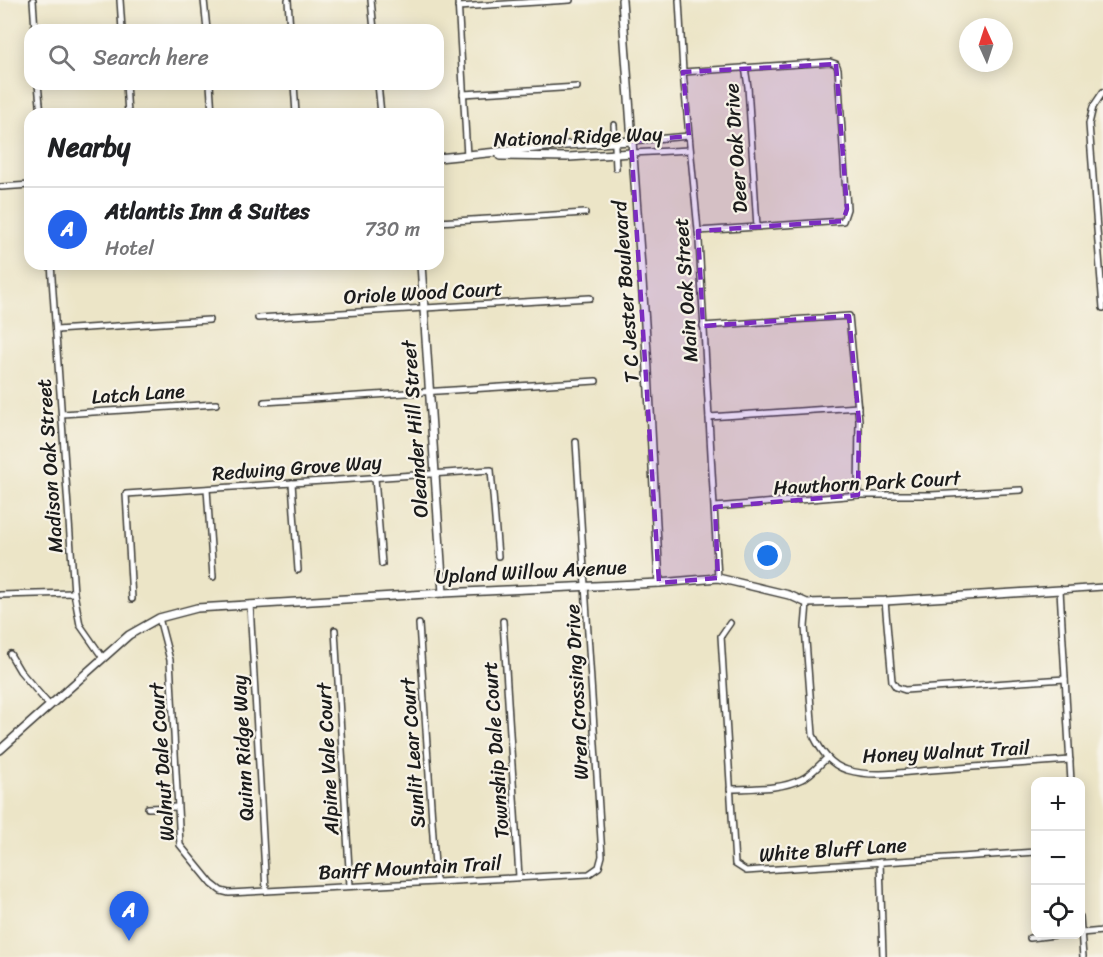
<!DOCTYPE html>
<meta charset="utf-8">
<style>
body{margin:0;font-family:Sriracha,sans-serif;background:#f6f6f6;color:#202124}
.controls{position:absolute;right:18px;bottom:18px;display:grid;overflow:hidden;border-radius:12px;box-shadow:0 3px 15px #0003}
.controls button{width:54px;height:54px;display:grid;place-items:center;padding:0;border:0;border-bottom:2px solid #e0e0e0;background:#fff;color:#202124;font:30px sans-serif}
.compass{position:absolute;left:959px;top:18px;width:54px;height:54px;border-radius:50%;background:#fff;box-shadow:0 3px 15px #0003;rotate:357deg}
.you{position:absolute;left:768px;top:556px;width:21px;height:21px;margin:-15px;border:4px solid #fff;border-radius:50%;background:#1a73e8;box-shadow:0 0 0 9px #1a73e833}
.badge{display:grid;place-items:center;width:39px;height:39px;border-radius:50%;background:#2563eb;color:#fff;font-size:20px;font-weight:700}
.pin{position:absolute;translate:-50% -50px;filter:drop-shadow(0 2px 3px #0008)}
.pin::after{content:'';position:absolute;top:32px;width:21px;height:18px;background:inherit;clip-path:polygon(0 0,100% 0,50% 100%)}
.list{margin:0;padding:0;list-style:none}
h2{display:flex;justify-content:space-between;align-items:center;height:78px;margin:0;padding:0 24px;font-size:26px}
h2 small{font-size:20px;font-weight:400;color:#757577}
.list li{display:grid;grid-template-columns:39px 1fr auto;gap:18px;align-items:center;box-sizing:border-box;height:84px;padding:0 24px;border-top:2px solid #e0e0e0}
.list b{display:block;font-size:22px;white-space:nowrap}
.list p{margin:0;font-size:20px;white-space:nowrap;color:#757577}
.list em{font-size:20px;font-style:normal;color:#757577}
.icon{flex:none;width:33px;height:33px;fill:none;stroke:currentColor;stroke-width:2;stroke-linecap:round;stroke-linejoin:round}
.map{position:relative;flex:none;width:1103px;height:957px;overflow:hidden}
.search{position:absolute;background:#fff;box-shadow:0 3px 15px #0003;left:24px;top:24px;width:420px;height:66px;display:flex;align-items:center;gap:15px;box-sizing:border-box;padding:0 21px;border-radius:18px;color:#757577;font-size:22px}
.panel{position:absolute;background:#fff;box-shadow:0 3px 15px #0003;left:24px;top:108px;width:420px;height:162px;border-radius:18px}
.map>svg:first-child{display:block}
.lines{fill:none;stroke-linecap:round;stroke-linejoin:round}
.minor-casing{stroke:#3b3a36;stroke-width:8}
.tertiary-casing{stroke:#3b3a36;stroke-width:10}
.minor{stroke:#fff;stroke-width:5}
.tertiary{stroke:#fff;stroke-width:7}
.marked{fill:#7b2cbf;fill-opacity:0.2;stroke:#7b2cbf;stroke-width:4.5;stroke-dasharray:12 8;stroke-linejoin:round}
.labels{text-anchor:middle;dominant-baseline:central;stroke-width:4.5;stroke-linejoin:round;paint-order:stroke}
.street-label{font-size:20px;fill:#1c1c1c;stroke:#f7f3e8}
</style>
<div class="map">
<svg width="1103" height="957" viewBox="0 0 1103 957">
<rect width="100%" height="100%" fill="#f7f3e8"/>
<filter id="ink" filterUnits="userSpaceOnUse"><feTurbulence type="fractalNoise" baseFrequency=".0167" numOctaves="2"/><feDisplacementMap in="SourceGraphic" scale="12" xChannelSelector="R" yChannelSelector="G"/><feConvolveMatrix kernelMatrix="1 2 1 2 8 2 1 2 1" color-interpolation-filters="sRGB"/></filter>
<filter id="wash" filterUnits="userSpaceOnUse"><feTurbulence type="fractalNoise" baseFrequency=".008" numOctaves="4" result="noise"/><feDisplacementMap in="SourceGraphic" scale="24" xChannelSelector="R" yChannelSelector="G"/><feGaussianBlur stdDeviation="1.35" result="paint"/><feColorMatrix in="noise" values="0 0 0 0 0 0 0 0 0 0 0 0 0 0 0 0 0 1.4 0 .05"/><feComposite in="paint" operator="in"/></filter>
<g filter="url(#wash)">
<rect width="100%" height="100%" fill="#ece5c7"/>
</g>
<g filter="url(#ink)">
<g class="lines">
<g class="minor-casing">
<g id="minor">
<polyline points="33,0 35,30"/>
<polyline points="120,0 122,30"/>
<polyline points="204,0 207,30"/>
<polyline points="288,0 290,30"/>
<polyline points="371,0 374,30"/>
<polyline points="458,0 467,156"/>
<polyline points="679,0 683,72 699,241 718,578"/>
<polyline points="458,7 570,0"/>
<polyline points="745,67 748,87 757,227"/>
<polyline points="683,72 830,62 836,64 838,69 847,209 843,221 698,231"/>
<polyline points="38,84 41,114"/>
<polyline points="126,84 128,114"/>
<polyline points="210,84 212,114"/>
<polyline points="294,84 296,114"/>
<polyline points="378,84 381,114"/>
<polyline points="1103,92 1093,107 1089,124 1103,308"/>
<polyline points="463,94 577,87"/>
<polyline points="614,125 616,168"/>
<polyline points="631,141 689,136"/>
<polyline points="632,153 690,150"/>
<polyline points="1,187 30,185"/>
<polyline points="438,222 585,213"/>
<polyline points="51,264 74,593 80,625 103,658"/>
<polyline points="258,318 590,298"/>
<polyline points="703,326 849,316 859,421 858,495"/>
<polyline points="56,330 209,320"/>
<polyline points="264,402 596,381"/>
<polyline points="62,414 216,404"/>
<polyline points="709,417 858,407"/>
<polyline points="375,478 382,564"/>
<polyline points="292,483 298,570"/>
<polyline points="207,489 213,577"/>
<polyline points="715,507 858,495 931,495 1021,490"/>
<polyline points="0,595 74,593"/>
<polyline points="132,599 126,494 491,470 498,556"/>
<polyline points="885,601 892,681 896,687 905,690 1065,679"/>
<path d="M807,603l-2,24 8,108c8,16 17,30 34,35 26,8 58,2 84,0 46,-3 92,-7 139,-10"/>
<polyline points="250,604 266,891"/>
<polyline points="159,618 170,660 180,845 212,884 221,891 229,893 589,874 599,867 602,856 576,442"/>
<polyline points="503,621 519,877"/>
<polyline points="730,623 721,636 735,864 746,871 1036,852"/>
<polyline points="419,624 436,881"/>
<polyline points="335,630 350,886"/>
<polyline points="10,654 20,671 50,706"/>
<polyline points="1071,782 1060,590 1103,587"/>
<path d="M730,789c23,-1 50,1 72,-10 9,-4 17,-14 25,-21"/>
<polyline points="148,808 177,807"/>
<polyline points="880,862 883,957"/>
<polyline points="1080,917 1083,957"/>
<polyline points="1081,933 1103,931"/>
<polyline points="1030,938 1064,934"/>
</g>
</g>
<g class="tertiary-casing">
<g id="tertiary">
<polyline points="622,0 647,352 659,583"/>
<polyline points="500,156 569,157 632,153"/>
<polyline points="438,158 566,145 631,141"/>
<polyline points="421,264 443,593"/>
<polyline points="0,750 129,635 159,618 197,608 443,593 659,583 718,578 789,595 807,603 885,601 1060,590"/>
</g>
</g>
<use href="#minor" class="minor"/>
<use href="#tertiary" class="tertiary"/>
</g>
</g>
<path class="marked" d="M836,64l11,145 -4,12 -145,10 5,95 146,-10 10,105 -1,74 -143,12 3,71 -59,5 -28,-442 58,-5 -6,-64z"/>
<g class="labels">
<g class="street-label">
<text transform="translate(578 137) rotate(-2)">National Ridge Way</text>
<text transform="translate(736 148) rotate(-94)">Deer Oak Drive</text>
<text transform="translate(686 290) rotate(-94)">Main Oak Street</text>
<text transform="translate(626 292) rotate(-94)">T C Jester Boulevard</text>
<text transform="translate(423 293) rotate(-3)">Oriole Wood Court</text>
<text transform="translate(138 394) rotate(-4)">Latch Lane</text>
<text transform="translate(415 429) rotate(-94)">Oleander Hill Street</text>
<text transform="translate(50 466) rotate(-94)">Madison Oak Street</text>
<text transform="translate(297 468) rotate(-4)">Redwing Grove Way</text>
<text transform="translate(867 483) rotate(-3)">Hawthorn Park Court</text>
<text transform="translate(531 572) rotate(-3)">Upland Willow Avenue</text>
<text transform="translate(577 692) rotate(-93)">Wren Crossing Drive</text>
<text transform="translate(243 748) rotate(-93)">Quinn Ridge Way</text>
<text transform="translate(496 750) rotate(-94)">Township Dale Court</text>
<text transform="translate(946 752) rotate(-3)">Honey Walnut Trail</text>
<text transform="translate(413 753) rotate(-94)">Sunlit Lear Court</text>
<text transform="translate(328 759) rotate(-93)">Alpine Vale Court</text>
<text transform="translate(162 762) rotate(-94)">Walnut Dale Court</text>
<text transform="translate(833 850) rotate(-4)">White Bluff Lane</text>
<text transform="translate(410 868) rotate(-3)">Banff Mountain Trail</text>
</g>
</g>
</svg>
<div class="controls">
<button>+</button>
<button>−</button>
<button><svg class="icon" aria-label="locate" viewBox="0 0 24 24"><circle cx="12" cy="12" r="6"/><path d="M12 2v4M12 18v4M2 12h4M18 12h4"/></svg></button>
</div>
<svg class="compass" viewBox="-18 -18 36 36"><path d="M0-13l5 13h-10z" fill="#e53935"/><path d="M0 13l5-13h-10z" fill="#757577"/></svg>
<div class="you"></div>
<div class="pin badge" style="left:129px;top:941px">A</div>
<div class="search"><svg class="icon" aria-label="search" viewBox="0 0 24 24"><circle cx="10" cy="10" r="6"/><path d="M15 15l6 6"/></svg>Search here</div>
<section class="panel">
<h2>Nearby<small></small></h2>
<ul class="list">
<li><span class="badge">A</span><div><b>Atlantis Inn &amp; Suites</b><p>Hotel</p></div><em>730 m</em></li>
</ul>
</section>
</div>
